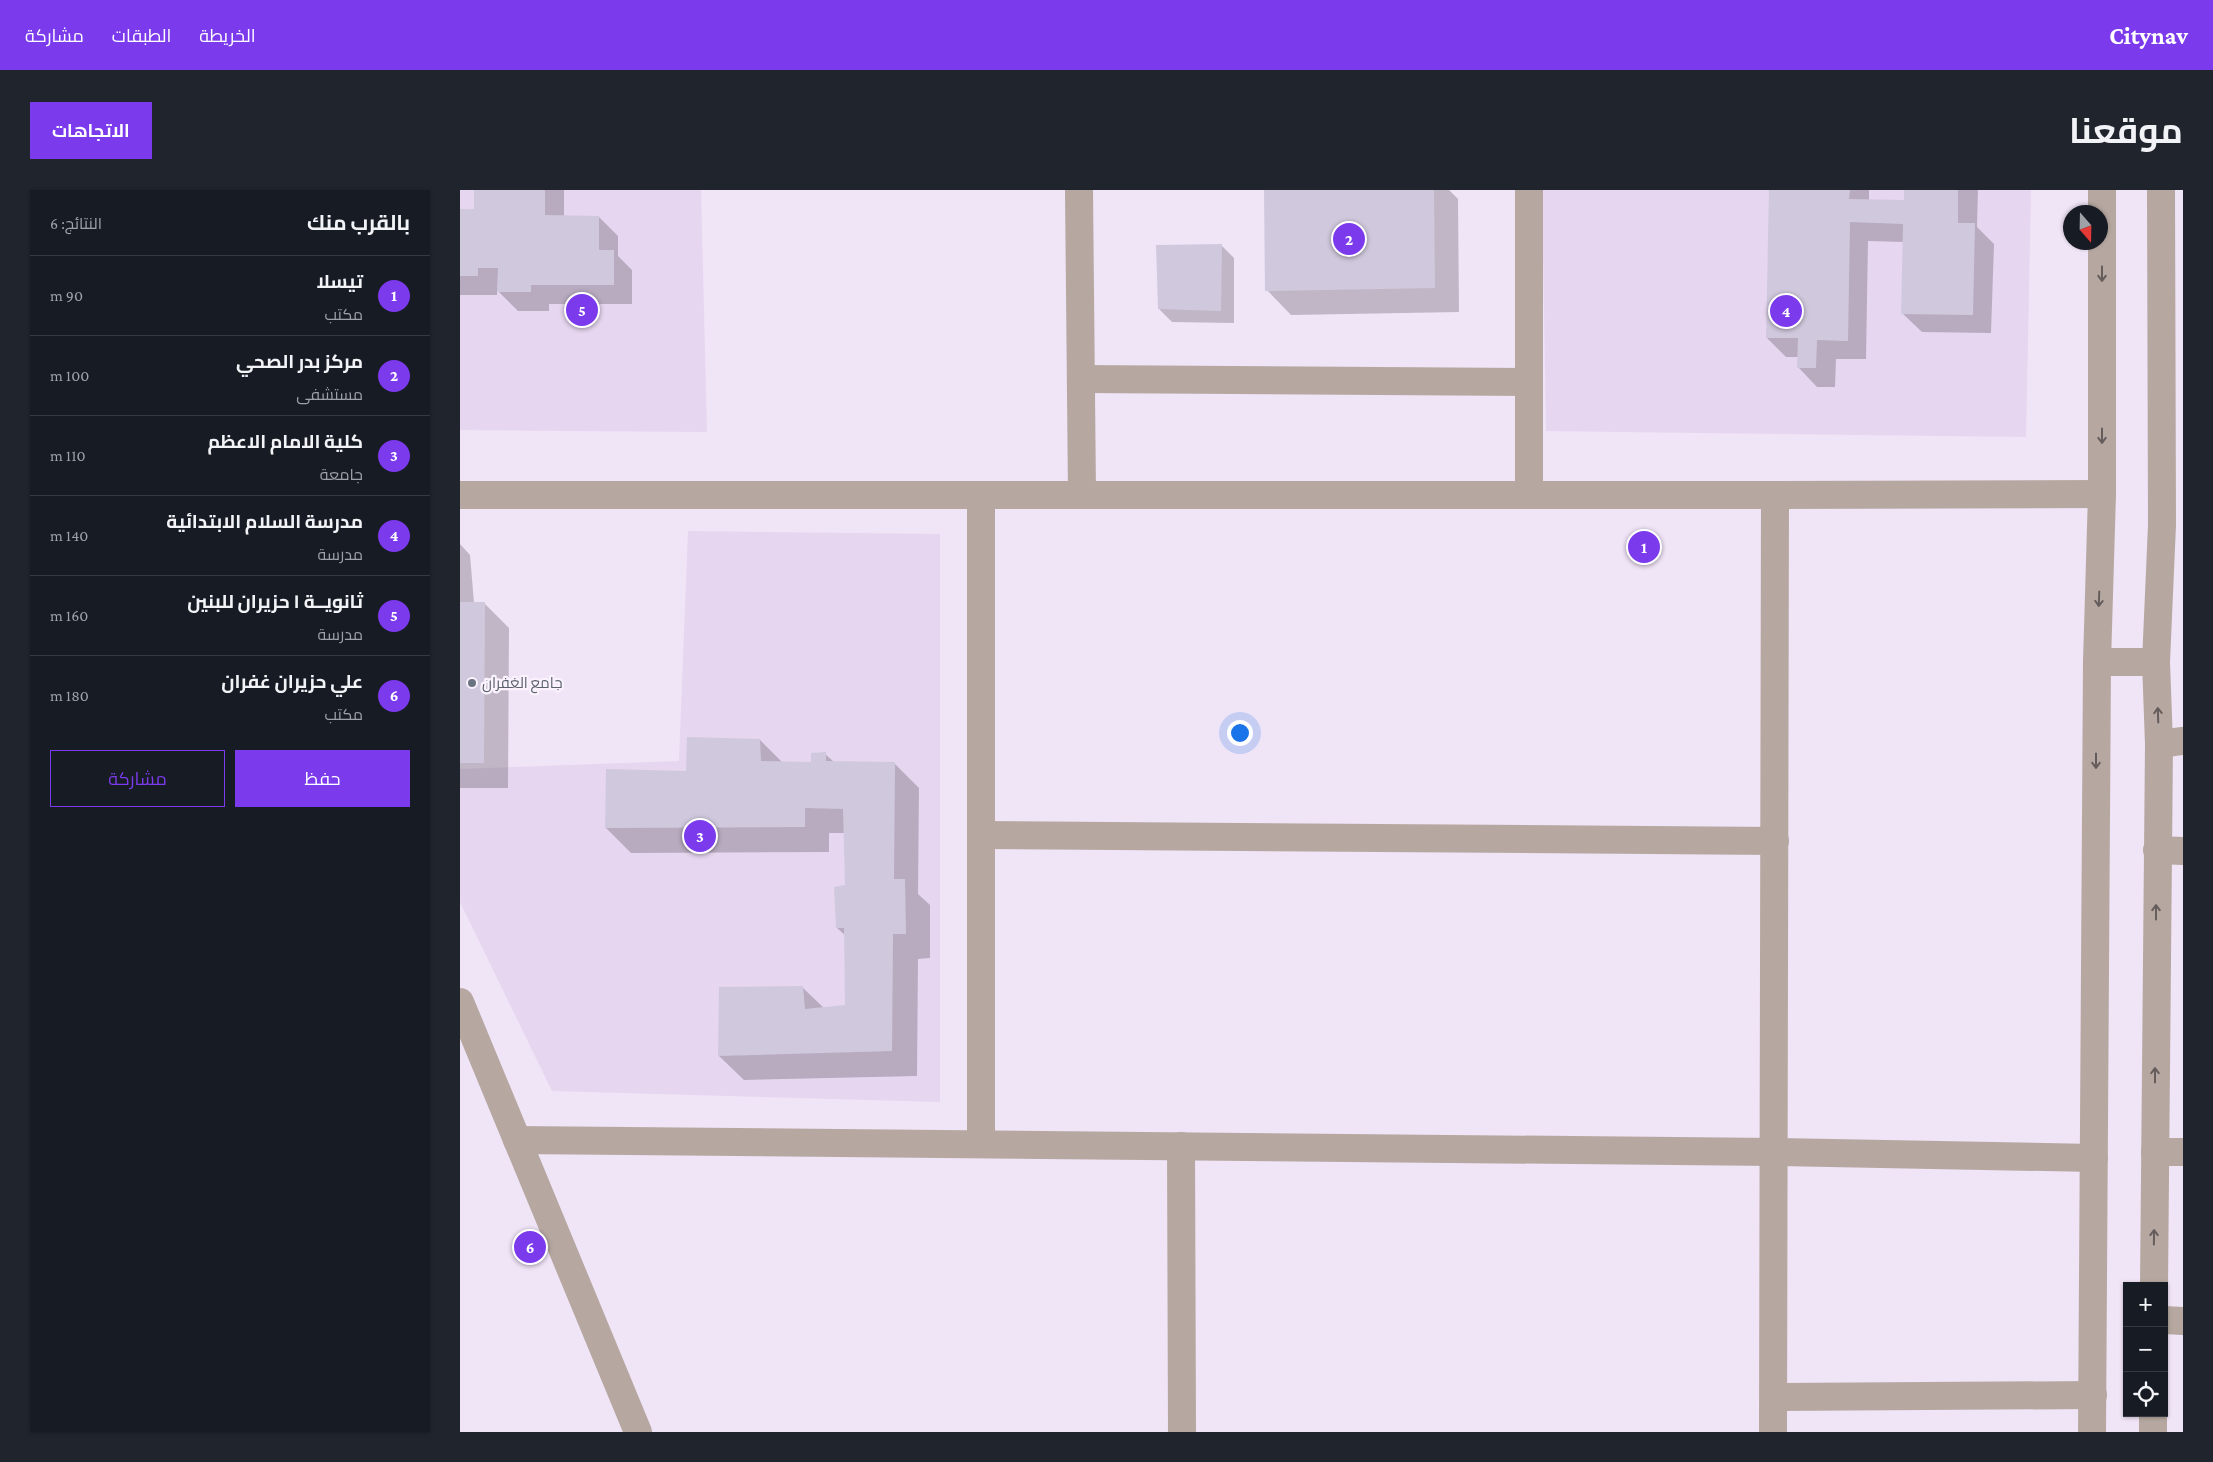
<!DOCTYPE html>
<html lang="ar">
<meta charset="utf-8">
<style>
body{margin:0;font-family:"Crimson Pro",Cairo,serif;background:#20242c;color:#f1f3f6;direction:rtl}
.controls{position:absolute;right:15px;bottom:15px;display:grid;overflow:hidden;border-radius:0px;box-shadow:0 1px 4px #0004}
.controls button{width:45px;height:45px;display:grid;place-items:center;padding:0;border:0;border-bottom:1px solid #363941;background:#171b24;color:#f1f3f6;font:25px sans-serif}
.compass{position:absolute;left:1603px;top:15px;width:45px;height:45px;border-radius:50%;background:#171b24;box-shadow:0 1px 4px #0004;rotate:160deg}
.you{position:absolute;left:779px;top:542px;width:18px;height:18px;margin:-12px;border:4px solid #fff;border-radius:50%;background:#1a73e8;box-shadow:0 0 0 8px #1a73e833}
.badge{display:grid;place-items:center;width:32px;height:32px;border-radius:50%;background:#7c3aed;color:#fff;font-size:16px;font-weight:700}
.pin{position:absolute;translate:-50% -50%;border:2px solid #fff;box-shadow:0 1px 5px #0006}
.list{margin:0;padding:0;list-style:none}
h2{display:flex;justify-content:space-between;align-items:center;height:65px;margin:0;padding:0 20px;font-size:21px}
h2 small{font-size:16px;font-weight:400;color:#9ea1a6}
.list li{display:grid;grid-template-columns:32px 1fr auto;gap:15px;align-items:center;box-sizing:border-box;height:80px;padding:0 20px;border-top:1px solid #363941}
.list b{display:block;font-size:19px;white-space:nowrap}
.list p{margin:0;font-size:16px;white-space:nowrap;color:#9ea1a6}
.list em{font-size:16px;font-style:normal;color:#9ea1a6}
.actions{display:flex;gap:10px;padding:15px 20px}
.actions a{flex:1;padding:11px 0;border:1px solid #7c3aed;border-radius:0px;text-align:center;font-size:18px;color:#7c3aed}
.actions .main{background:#7c3aed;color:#fff}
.icon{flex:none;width:28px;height:28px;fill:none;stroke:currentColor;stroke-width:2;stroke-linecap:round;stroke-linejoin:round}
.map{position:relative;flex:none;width:1723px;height:1242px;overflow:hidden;direction:ltr;border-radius:0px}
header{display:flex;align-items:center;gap:30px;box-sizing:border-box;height:70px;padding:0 25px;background:#7c3aed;color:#fff}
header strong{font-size:24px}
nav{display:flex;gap:28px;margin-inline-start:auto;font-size:18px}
.intro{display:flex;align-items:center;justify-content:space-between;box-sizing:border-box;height:120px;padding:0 30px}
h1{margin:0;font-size:35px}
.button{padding:12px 22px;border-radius:0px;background:#7c3aed;color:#fff;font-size:18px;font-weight:700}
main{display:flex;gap:30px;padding:0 30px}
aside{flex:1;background:#171b24;border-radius:0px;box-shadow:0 1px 4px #0004}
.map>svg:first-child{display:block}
.built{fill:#e6d6ef}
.shadow{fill:#0003}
.building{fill:#d0c9dd}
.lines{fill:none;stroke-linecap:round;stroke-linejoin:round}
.minor{stroke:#b6a8a1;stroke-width:28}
.oneway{stroke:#655c5c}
.worship-dot{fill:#6b7280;stroke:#faf3fe;stroke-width:2}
.labels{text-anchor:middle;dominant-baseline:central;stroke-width:4.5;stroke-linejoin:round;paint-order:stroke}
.worship-label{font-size:15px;fill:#5b616d;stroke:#faf3fe;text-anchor:start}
</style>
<header>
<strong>Citynav</strong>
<nav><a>الخريطة</a><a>الطبقات</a><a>مشاركة</a></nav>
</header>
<div class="intro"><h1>موقعنا</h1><a class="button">الاتجاهات</a></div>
<main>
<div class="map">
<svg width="1723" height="1242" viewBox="0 0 1723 1242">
<rect width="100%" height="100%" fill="#f0e4f7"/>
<g class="built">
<polygon points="0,0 241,0 247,242 0,240"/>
<polygon points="1082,0 1571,0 1566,247 1086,241"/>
<polygon points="228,341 480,344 480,912 92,901 0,712 0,579 219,571"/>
</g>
<g class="shadow">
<polygon points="16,0 104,0 104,27 139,27 158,46 158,66 172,80 172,114 89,114 89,121 58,121 37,100 37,105 0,105 0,20 15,20"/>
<polygon points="805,0 989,0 998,9 999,122 831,125 807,100"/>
<polygon points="1310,0 1409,0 1409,11 1445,12 1446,0 1518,0 1517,37 1534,54 1531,143 1462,142 1442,123 1444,52 1408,51 1406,169 1376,169 1375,197 1357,197 1338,177 1338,167 1326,167 1307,148"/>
<polygon points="761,55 774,68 774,133 712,132 699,119"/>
<polygon points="0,354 10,365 14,413 24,413 49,438 48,598 0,598"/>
<polygon points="300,550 322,572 352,573 365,564 374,572 434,573 459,598 458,704 470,715 470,768 458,769 457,886 284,890 259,866 343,798 364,818 386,816 386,746 377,738 386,697 384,643 369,643 369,662 171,663 146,638 227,582"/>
</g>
<g class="building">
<polygon points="14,0 85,0 85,25 139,26 139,60 154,60 154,95 71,95 71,102 37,102 38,78 18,78 18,86 0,86 0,19 14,19"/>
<polygon points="804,0 974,0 975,98 805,101"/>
<polygon points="1309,0 1390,0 1389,9 1444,10 1444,0 1498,0 1498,33 1515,33 1513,125 1441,124 1443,34 1390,32 1388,151 1357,150 1356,178 1337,178 1338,148 1306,148"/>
<polygon points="762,54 761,121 698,119 696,55"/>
<polygon points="0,412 25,412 24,573 0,573"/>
<polygon points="227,547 300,549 301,571 351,572 351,563 366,562 366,571 435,572 434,689 445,689 446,744 433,744 432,861 258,866 259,797 343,796 345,819 385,815 384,738 376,738 374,697 385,695 383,619 345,618 345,637 145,638 146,579 226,581"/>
</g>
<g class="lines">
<g class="minor">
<polyline points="619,0 622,305"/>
<polyline points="1069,0 1069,305"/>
<polyline points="621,189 1069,192"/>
<polyline points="0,305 1315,305"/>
<polyline points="1637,472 1696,472"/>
<polyline points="1699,554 1723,551"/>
<polyline points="521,645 1315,651"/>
<polyline points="1697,660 1723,661"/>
<polyline points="0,812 178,1242"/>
<polyline points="57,950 1314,962 1634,968"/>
<polyline points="521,954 521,305"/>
<polyline points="721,956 722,1242"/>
<polyline points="1695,962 1723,962"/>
<polyline points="1694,1096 1699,554 1696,472 1702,335 1701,0"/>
<polyline points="1704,1130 1723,1131"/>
<polyline points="1314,1207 1633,1205"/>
<polyline points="1313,1242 1315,305 1642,304"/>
<polyline points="1632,1242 1637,472 1642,304 1642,0"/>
<polyline points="1693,1242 1693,1223"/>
</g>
</g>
<defs><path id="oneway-shaft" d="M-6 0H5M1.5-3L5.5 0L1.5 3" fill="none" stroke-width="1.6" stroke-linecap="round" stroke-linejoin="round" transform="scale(1.25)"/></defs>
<g class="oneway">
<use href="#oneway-shaft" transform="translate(1642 84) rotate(90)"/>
<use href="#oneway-shaft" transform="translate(1642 246) rotate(90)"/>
<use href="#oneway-shaft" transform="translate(1639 409) rotate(92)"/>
<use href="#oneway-shaft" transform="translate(1698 525) rotate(-92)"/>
<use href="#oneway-shaft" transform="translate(1636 571) rotate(90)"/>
<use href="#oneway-shaft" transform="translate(1696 722) rotate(-90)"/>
<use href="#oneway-shaft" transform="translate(1695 885) rotate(-90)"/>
<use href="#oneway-shaft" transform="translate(1694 1047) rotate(-89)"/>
</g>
<circle class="worship-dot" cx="12" cy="493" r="5"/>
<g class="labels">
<g class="worship-label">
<text x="22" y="493">جامع الغفران</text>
</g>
</g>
</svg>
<div class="controls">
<button>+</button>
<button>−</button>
<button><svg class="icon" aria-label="locate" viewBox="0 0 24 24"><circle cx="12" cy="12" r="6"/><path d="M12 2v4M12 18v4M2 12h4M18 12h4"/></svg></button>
</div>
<svg class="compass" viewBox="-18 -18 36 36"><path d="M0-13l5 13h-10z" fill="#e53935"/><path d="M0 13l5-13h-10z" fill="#9ea1a6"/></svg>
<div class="you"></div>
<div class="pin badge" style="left:1184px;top:357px">1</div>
<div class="pin badge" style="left:889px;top:49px">2</div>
<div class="pin badge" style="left:240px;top:646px">3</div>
<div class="pin badge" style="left:1326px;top:121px">4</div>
<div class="pin badge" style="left:122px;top:120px">5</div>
<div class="pin badge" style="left:70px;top:1057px">6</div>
</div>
<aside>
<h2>بالقرب منك<small>النتائج: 6</small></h2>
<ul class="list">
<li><span class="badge">1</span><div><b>تيسلا</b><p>مكتب</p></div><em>90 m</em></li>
<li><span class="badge">2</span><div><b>مركز بدر الصحي</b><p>مستشفى</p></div><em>100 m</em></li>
<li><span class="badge">3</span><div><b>كلية الامام الاعظم</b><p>جامعة</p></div><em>110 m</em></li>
<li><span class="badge">4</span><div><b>مدرسة السلام الابتدائية</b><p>مدرسة</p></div><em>140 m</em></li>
<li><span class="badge">5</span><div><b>ثانويــة ١ حزيران للبنين</b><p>مدرسة</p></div><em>160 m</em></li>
<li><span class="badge">6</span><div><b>علي حزيران غفران</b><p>مكتب</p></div><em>180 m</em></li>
</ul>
<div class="actions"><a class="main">حفظ</a><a>مشاركة</a></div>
</aside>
</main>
